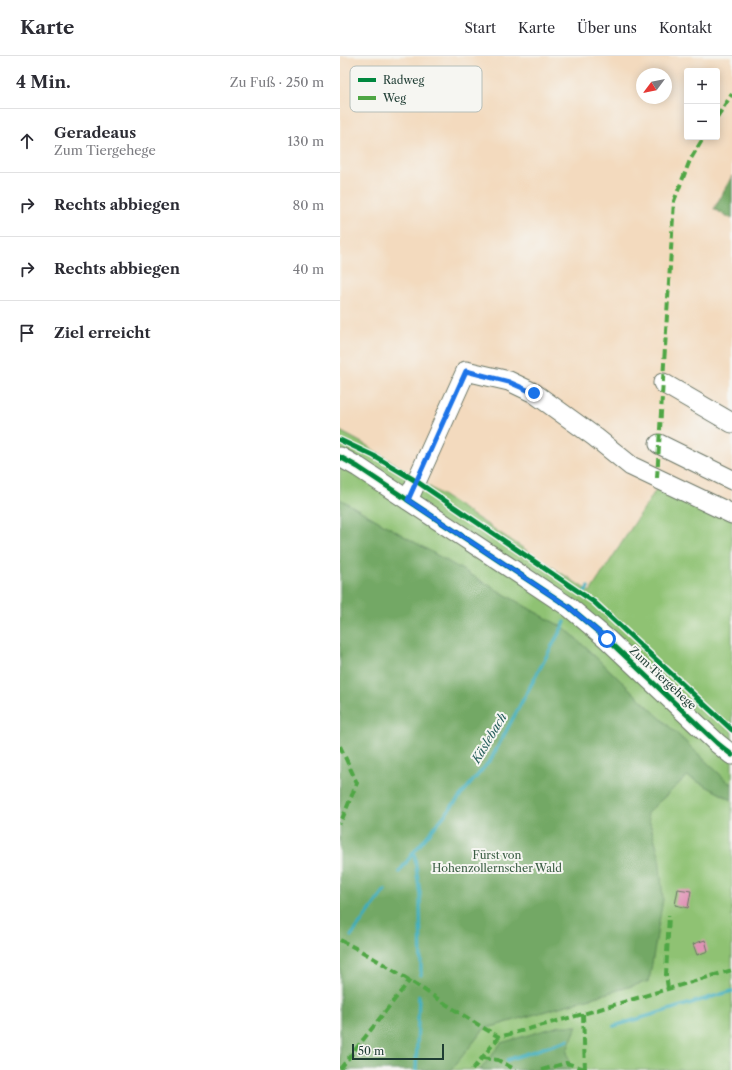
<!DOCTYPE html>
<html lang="de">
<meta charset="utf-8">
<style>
body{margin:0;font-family:"Libre Caslon Text",serif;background:#f7f7f7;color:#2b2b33}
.controls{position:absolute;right:12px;top:12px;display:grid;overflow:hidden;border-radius:4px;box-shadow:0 2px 10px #0003}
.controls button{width:36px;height:36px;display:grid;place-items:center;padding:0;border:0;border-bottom:1px solid #e1e1e2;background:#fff;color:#2b2b33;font:20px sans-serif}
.compass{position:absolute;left:296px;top:12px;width:36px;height:36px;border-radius:50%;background:#fff;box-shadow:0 2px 10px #0003;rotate:238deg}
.scale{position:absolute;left:12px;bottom:10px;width:92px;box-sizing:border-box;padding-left:4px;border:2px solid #1f3d34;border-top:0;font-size:11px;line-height:14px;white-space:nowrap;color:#1f3d34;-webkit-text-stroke:3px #f6f6f2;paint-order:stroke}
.stop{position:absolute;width:12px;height:12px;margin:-9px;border:3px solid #1a73e8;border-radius:50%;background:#fff}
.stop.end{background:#1a73e8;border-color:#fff;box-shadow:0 1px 4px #0008}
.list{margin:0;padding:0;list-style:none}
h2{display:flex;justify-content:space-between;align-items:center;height:52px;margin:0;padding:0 16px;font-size:17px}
h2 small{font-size:13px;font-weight:400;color:#7c7c81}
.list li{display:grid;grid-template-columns:26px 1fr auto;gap:12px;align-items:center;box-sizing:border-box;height:64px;padding:0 16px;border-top:1px solid #e1e1e2}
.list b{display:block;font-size:15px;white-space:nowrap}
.list p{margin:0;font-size:13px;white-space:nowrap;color:#7c7c81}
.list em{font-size:13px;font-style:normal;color:#7c7c81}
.icon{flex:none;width:22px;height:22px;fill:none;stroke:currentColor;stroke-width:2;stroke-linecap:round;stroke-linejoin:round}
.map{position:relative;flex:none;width:392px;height:1014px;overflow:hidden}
header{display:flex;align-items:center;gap:24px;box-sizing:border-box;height:56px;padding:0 20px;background:#fff;border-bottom:1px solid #e1e1e2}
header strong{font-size:19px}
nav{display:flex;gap:22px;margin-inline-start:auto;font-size:14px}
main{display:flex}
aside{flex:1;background:#fff}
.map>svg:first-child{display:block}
.green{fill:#8fc273;stroke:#578054}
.forest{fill:#73a865;stroke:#49724c}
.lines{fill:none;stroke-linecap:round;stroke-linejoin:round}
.stream{stroke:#3eadbc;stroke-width:3.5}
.building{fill:#e093b5}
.minor-casing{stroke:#697464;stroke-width:21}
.minor{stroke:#fff;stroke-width:19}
.quiet{stroke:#4fa644;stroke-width:4;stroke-dasharray:8 4;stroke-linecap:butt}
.cycleway-casing{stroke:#f6f6f2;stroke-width:8}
.cycleway{stroke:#00873e;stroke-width:5}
.route{stroke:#1a73e8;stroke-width:5}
.labels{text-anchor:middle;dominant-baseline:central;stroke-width:4;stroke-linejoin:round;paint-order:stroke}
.street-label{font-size:11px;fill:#1f3d34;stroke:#f6f6f2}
.park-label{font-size:11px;fill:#3b5e44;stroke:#f6f6f2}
.water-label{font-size:12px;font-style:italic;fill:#285f5d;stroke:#f6f6f2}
.key{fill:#f6f6f2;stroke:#b6beb9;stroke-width:1}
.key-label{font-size:11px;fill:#1f3d34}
</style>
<header>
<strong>Karte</strong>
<nav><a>Start</a><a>Karte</a><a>Über uns</a><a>Kontakt</a></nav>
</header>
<main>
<aside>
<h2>4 Min.<small>Zu Fuß · 250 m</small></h2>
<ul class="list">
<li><svg class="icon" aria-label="ahead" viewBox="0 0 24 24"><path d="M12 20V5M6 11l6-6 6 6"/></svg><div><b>Geradeaus</b><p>Zum Tiergehege</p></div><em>130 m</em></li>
<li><svg class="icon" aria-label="right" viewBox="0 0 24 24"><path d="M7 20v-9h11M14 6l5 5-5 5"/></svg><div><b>Rechts abbiegen</b></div><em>80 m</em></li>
<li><svg class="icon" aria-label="right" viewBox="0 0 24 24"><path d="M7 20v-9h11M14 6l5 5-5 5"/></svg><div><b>Rechts abbiegen</b></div><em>40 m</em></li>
<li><svg class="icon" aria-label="arrive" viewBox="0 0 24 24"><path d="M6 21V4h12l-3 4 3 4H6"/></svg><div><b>Ziel erreicht</b></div></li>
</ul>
</aside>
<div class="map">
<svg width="392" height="1014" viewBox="0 0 392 1014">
<rect width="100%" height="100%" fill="#f6f6f2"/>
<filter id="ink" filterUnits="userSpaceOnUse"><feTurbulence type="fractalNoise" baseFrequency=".025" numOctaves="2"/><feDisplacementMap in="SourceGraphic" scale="8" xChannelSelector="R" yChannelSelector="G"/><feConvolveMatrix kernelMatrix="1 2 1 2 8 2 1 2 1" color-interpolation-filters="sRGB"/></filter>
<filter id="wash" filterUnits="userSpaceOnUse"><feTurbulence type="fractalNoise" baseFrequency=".012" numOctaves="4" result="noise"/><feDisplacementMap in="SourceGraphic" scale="16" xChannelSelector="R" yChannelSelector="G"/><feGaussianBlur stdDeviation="0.9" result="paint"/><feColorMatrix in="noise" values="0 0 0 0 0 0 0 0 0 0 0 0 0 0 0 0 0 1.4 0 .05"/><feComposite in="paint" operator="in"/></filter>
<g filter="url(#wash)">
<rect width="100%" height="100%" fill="#f3dabe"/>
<g class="green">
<polygon points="0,375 26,389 250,536 321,426 392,450 392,728 389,727 226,573 195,556 0,443"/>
<polygon points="347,720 392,744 392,1014 111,1014 144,973 309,925 319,799 307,757"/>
</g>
<g class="forest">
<polygon points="392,120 392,163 374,153"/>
<polygon points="0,443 195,556 226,573 389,727 392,728 392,744 347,720 307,757 319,799 323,843 309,925 144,973 111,1014 0,1014"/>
<polygon points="219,970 237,970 227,995 230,1014 140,1014 161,987"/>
</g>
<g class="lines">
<g class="stream">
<polyline points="245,536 248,531"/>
<polyline points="74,796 80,838 81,919"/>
<polyline points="59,816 74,796 151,703 225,566"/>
<polyline points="11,880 45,834"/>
<polyline points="274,970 392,935"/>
<polyline points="167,1004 228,984"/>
<polyline points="76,1014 79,940"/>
</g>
</g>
<g id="blocks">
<g class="building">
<polygon points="338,833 351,835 348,852 335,849"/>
<polygon points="365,884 368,895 357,899 353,888"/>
</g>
</g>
</g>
<g filter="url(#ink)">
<use href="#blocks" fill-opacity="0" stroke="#697464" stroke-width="1"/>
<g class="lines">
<g class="minor-casing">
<g id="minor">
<polyline points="323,327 392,367"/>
<polyline points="319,388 392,424"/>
<polyline points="0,401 18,411 229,551 267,583 377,687 392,699"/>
<polyline points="68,444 126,315 169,325 194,337 255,381 291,410 392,458"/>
</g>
</g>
<use href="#minor" class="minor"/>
<g class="quiet">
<polyline points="377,61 392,38"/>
<polyline points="317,422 334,145 350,104 364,81"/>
<polyline points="0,690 17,727 0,768"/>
<path d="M0,884c56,28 105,66 159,97"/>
<polyline points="328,932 326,919 329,859"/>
<polyline points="243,958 245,1014"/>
<polyline points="142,1002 158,1004 176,1014"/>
<polyline points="0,1013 70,924"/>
<polyline points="132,1014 159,981 243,958 392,914"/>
<polyline points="202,1014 226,1007 245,1013"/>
</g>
<g class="cycleway-casing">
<g id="cycleway">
<polyline points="0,384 34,400 76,425 254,546 392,674"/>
<polyline points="0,401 18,411 229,551 267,583 377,687 392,699"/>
</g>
</g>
<use href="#cycleway" class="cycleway"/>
</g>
</g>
<g class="lines" filter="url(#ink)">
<polyline class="route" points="194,337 169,326 126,315 68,444 229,551 267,583"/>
</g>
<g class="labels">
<g class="street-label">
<text transform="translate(323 622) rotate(43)">Zum Tiergehege</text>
</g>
<g class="park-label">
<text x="157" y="799">Fürst von<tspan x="157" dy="13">Hohenzollernscher Wald</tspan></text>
</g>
<g class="water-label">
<text transform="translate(149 682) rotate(-59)">Käslebach</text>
</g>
</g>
<rect x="10" y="10" width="132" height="46" rx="6" class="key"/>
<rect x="18" y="22" width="18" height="4" fill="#00873e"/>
<rect x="18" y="40" width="18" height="4" fill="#4fa644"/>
<g class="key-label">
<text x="43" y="28">Radweg</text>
<text x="43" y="46">Weg</text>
</g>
</svg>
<div class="controls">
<button>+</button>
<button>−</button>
</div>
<svg class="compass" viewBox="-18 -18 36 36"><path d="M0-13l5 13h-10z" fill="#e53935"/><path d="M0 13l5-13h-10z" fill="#7c7c81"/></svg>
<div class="scale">50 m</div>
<div class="stop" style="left:267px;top:583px"></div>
<div class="stop end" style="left:194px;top:337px"></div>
</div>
</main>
